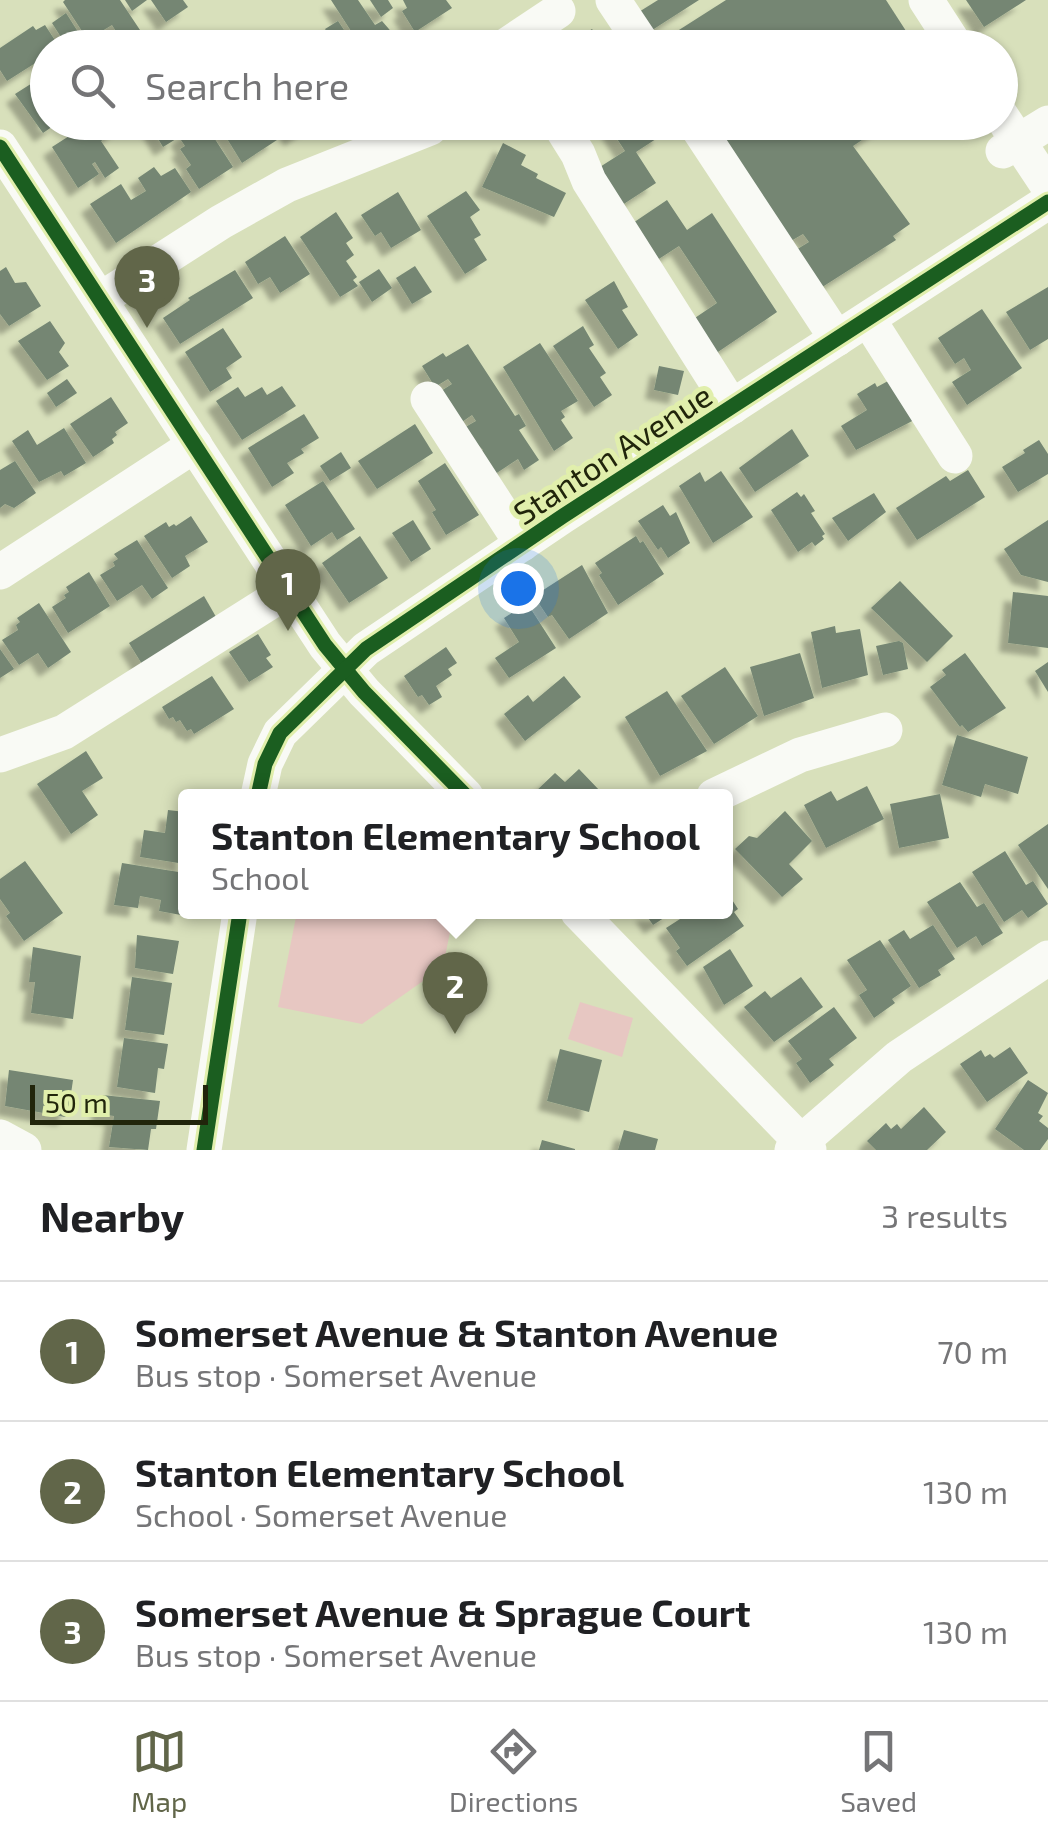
<!DOCTYPE html>
<meta charset="utf-8">
<style>
body{margin:0;font-family:"Exo 2",sans-serif;background:#f6f6f6;color:#202124}
.scale{position:absolute;left:30px;bottom:25px;width:178px;box-sizing:border-box;padding-left:10px;border:5px solid #21250b;border-top:0;font-size:28px;line-height:35px;white-space:nowrap;color:#21250b;-webkit-text-stroke:8px #e1efac;paint-order:stroke}
.you{position:absolute;left:518px;top:588px;width:35px;height:35px;margin:-25px;border:8px solid #fff;border-radius:50%;background:#1a73e8;box-shadow:0 0 0 15px #1a73e833}
.badge{display:grid;place-items:center;width:65px;height:65px;border-radius:50%;background:#616649;color:#fff;font-size:32px;font-weight:700}
.pin{position:absolute;translate:-50% -82px;filter:drop-shadow(0 2px 5px #0008)}
.pin::after{content:'';position:absolute;top:52px;width:35px;height:30px;background:inherit;clip-path:polygon(0 0,100% 0,50% 100%)}
.popup{position:absolute;left:178px;top:789px;width:555px;height:130px;box-sizing:border-box;display:grid;place-content:center;border-radius:10px;background:#fff;filter:drop-shadow(0 2px 8px #0005);font-size:32px;white-space:nowrap;color:#757577}
.popup b{font-size:38px;color:#202124}
.popup::after{content:'';position:absolute;left:50%;top:100%;margin-left:-20px;border:20px solid transparent;border-top-color:#fff}
.list{margin:0;padding:0;list-style:none}
h2{display:flex;justify-content:space-between;align-items:center;height:130px;margin:0;padding:0 40px;font-size:42px}
h2 small{font-size:32px;font-weight:400;color:#757577}
.list li{display:grid;grid-template-columns:65px 1fr auto;gap:30px;align-items:center;box-sizing:border-box;height:140px;padding:0 40px;border-top:2px solid #e0e0e0}
.list b{display:block;font-size:38px;white-space:nowrap}
.list p{margin:0;font-size:32px;white-space:nowrap;color:#757577}
.list em{font-size:32px;font-style:normal;color:#757577}
.icon{flex:none;width:55px;height:55px;fill:none;stroke:currentColor;stroke-width:2;stroke-linecap:round;stroke-linejoin:round}
.map{position:relative;flex:none;width:1048px;height:1150px;overflow:hidden}
.search{position:absolute;background:#fff;box-shadow:0 2px 8px #0004;left:30px;right:30px;top:30px;height:110px;display:flex;align-items:center;gap:25px;box-sizing:border-box;padding:0 35px;border-radius:55px;color:#757577;font-size:38px}
.sheet{height:550px;background:#fff}
nav{display:flex;justify-content:space-around;align-items:center;box-sizing:border-box;height:140px;border-top:2px solid #e0e0e0;background:#fff;font-size:28px;color:#757577}
nav a{display:grid;justify-items:center;gap:5px}
nav .on{color:#616649}
.map>svg:first-child{display:block}
.green{fill:#e7c7c2}
.building{fill:#748673;filter:url(#shadow)}
.lines{fill:none;stroke-linecap:round;stroke-linejoin:round}
.minor{stroke:#f9faf5;stroke-width:35}
.cycleway-casing{stroke:#e1efac;stroke-width:21}
.cycleway{stroke:#1b5e20;stroke-width:15}
.labels{text-anchor:middle;dominant-baseline:central;stroke-width:10;stroke-linejoin:round;paint-order:stroke}
.street-label{font-size:32px;fill:#21250b;stroke:#e1efac}
</style>
<div class="map">
<svg width="1048" height="1150" viewBox="0 0 1048 1150">
<defs>
<filter id="shadow"><feDropShadow dx="-9" dy="9" stdDeviation="2.5" flood-color="#0004"/></filter>
</defs>
<rect width="100%" height="100%" fill="#d8e0bb"/>
<g class="green">
<polygon points="297,912 454,912 443,967 362,1024 278,1007"/>
<polygon points="580,1002 633,1018 622,1057 568,1039"/>
</g>
<g class="building">
<polygon points="65,0 120,0 140,30 122,41 112,25 102,31 107,39 102,42 105,48 93,48 63,2"/>
<polygon points="125,0 147,0 132,11"/>
<polygon points="151,0 183,0 188,7 166,22"/>
<polygon points="331,0 358,0 375,25 382,21 395,36 400,33 409,48 362,48"/>
<polygon points="370,0 388,0 393,8 381,17"/>
<polygon points="403,0 446,0 452,8 415,32 402,11 407,8"/>
<polygon points="658,0 699,0 646,34 634,15"/>
<polygon points="726,0 886,0 917,48 660,48 657,44"/>
<polygon points="966,0 1026,0 984,27"/>
<polygon points="66,13 80,35 66,45 52,23"/>
<polygon points="338,21 350,39 337,47 325,29"/>
<polygon points="45,25 60,48 48,48 48,55 7,81 0,70 0,48 33,26 36,30"/>
<polygon points="592,29 605,48 564,48"/>
<polygon points="321,30 333,48 293,48"/>
<polygon points="261,35 269,48 241,48"/>
<polygon points="37,80 44,89 48,87 48,122 59,122 43,133 15,94"/>
<polygon points="91,122 117,122 120,128 101,141 119,168 105,178 95,162 92,164 99,174 78,188 52,147"/>
<polygon points="148,122 165,122 176,139 163,147"/>
<polygon points="221,122 266,122 277,140 242,163 218,124"/>
<polygon points="283,122 316,122 293,137"/>
<polygon points="606,122 654,122 662,135 636,152 656,183 616,209 592,172 625,151"/>
<polygon points="704,122 889,122 853,146 910,224 893,236 896,240 816,291 791,253 809,242 803,234 784,245"/>
<polygon points="199,124 204,133 209,130 233,167 199,189 186,169 191,165 180,149 185,146 179,137"/>
<polygon points="503,143 526,155 521,165 538,174 536,178 566,193 554,217 482,187"/>
<polygon points="154,167 161,176 175,168 191,192 116,243 90,204 121,184 131,200 146,191 138,178"/>
<polygon points="466,191 480,210 470,217 481,235 474,239 487,260 465,274 427,216"/>
<polygon points="398,192 421,230 391,248 381,232 375,236 361,215"/>
<polygon points="667,200 687,230 712,213 777,312 712,356 689,322 717,303 679,246 651,264 627,227"/>
<polygon points="336,212 353,238 346,243 354,255 346,261 357,277 353,280 358,286 340,297 300,237"/>
<polygon points="285,236 310,274 280,293 270,277 258,284 245,262"/>
<polygon points="415,266 432,292 412,304 396,278"/>
<polygon points="6,267 15,283 26,282 41,306 9,326 0,314 0,271"/>
<polygon points="379,269 392,288 372,302 359,282"/>
<polygon points="235,270 253,298 180,344 163,318 190,300 188,298"/>
<polygon points="614,281 628,307 622,310 638,335 618,349 585,300"/>
<polygon points="1048,287 1048,339 1030,350 1006,312"/>
<polygon points="982,309 1022,368 967,405 952,382 971,370 964,358 955,364 938,338"/>
<polygon points="50,321 65,343 59,352 69,366 47,380 18,341"/>
<polygon points="583,326 594,345 589,348 606,373 600,377 612,395 594,407 553,346"/>
<polygon points="223,328 242,357 226,368 232,378 210,392 185,352"/>
<polygon points="540,343 578,401 561,411 565,417 561,420 573,438 554,451 503,367"/>
<polygon points="468,344 515,416 519,414 526,426 519,430 539,460 524,470 518,459 486,480 471,459 483,450 462,429 476,421 472,415 459,424 438,393 452,384 448,379 435,387 422,366 443,353 446,357"/>
<polygon points="659,366 684,371 678,395 654,390"/>
<polygon points="67,379 77,393 56,407 47,393"/>
<polygon points="888,381 920,417 856,450 841,426 867,410 857,394 875,383 877,387"/>
<polygon points="282,386 296,406 242,440 216,401 238,387 245,397 262,387 267,395"/>
<polygon points="111,397 128,423 115,432 117,435 112,439 114,443 93,457 70,424"/>
<polygon points="304,414 319,438 301,449 304,453 287,463 294,473 272,487 248,448"/>
<polygon points="415,424 433,453 377,489 358,461"/>
<polygon points="64,428 86,463 64,476 61,471 39,482 12,441 28,430 37,445"/>
<polygon points="792,429 809,456 755,492 739,468"/>
<polygon points="1039,440 1048,454 1048,474 1018,492 1002,467 1025,453 1023,450"/>
<polygon points="341,452 351,468 330,481 320,466"/>
<polygon points="15,461 36,493 14,508 5,504 0,508 0,470"/>
<polygon points="445,463 479,515 446,535 432,512 436,510 418,481"/>
<polygon points="968,470 985,497 917,540 896,508 946,476 950,481"/>
<polygon points="721,471 753,517 713,543 679,486 700,472 705,482"/>
<polygon points="323,481 355,529 337,540 332,532 311,546 285,505"/>
<polygon points="797,492 801,497 804,494 815,511 811,513 825,534 822,536 824,539 815,546 812,542 798,552 771,510"/>
<polygon points="874,493 886,512 848,541 832,518"/>
<polygon points="663,505 670,516 676,512 690,543 668,558 661,547 658,550 638,521"/>
<polygon points="191,516 208,542 185,556 190,566 172,578 144,536 166,522 169,527 174,524 176,526"/>
<polygon points="413,520 431,549 411,562 392,533"/>
<polygon points="1048,520 1048,582 1021,575 1004,549"/>
<polygon points="360,536 388,578 349,603 322,563"/>
<polygon points="636,536 640,543 643,541 664,574 618,605 599,575 602,573 595,563"/>
<polygon points="137,540 168,588 152,599 142,585 117,601 100,575 115,566 113,562 118,559 114,554"/>
<polygon points="582,565 608,613 569,639 552,615 548,617 534,596"/>
<polygon points="89,572 110,606 68,633 52,607 66,598 64,595 69,592 66,587"/>
<polygon points="900,581 953,636 927,662 871,608"/>
<polygon points="1013,592 1048,596 1048,648 1008,643"/>
<polygon points="204,596 219,622 145,669 129,643"/>
<polygon points="39,603 71,652 48,668 38,653 19,665 2,640 18,630 16,625 20,622 17,618"/>
<polygon points="527,603 556,648 509,678 495,658 519,642 504,618"/>
<polygon points="835,626 836,633 860,629 868,675 822,688 811,632"/>
<polygon points="258,634 271,655 266,658 273,667 249,682 229,652"/>
<polygon points="899,641 903,643 908,669 883,675 876,646"/>
<polygon points="446,647 457,663 448,669 452,675 436,686 442,697 429,705 422,695 418,697 404,676"/>
<polygon points="0,649 14,669 0,678"/>
<polygon points="800,653 814,698 764,716 750,667"/>
<polygon points="965,653 1006,708 968,732 962,725 960,727 930,687 946,675 942,670"/>
<polygon points="1048,662 1048,692 1035,671"/>
<polygon points="725,667 758,716 714,744 681,696"/>
<polygon points="212,676 234,709 194,734 191,729 187,731 180,720 176,722 173,717 169,719 162,707"/>
<polygon points="564,676 581,697 525,741 504,714 528,695 533,702"/>
<polygon points="667,691 707,751 660,776 625,717"/>
<polygon points="957,735 1028,757 1018,794 985,784 981,797 942,785"/>
<polygon points="86,751 103,778 82,791 98,815 71,834 37,784"/>
<polygon points="579,769 601,792 600,796 537,796 534,793 555,773 565,782"/>
<polygon points="867,786 884,819 826,848 804,805 831,791 837,801"/>
<polygon points="940,794 949,838 899,848 890,804"/>
<polygon points="168,810 185,812 185,864 140,857 144,830 165,833"/>
<polygon points="785,811 812,841 789,864 803,879 782,897 735,849 749,836 757,838"/>
<polygon points="1048,824 1048,889 1018,845"/>
<polygon points="1005,851 1026,885 1033,881 1048,904 1028,918 1022,910 1004,922 972,872"/>
<polygon points="25,861 63,913 24,941 6,916 10,913 0,899 0,879"/>
<polygon points="122,863 185,873 181,915 159,911 161,900 140,896 138,908 114,905"/>
<polygon points="960,882 977,907 984,903 1003,933 982,946 976,936 957,948 927,902"/>
<polygon points="725,889 738,909 734,912 744,926 687,966 676,951 680,948 666,928 691,912 725,912"/>
<polygon points="644,912 673,912 653,925"/>
<polygon points="933,925 955,959 938,970 941,975 919,988 888,940 904,930 910,939"/>
<polygon points="137,935 179,941 173,974 135,968"/>
<polygon points="880,940 911,986 892,999 895,1003 874,1018 859,995 867,990 847,960"/>
<polygon points="33,947 81,956 73,1019 31,1013 35,982 29,982"/>
<polygon points="730,949 753,986 724,1005 703,967"/>
<polygon points="132,977 172,983 164,1035 125,1030"/>
<polygon points="801,977 823,1007 774,1042 744,1007 765,991 771,998"/>
<polygon points="834,1007 857,1038 829,1059 834,1065 810,1083 796,1063 802,1059 788,1041"/>
<polygon points="124,1038 168,1044 164,1069 158,1068 155,1093 117,1087"/>
<polygon points="1010,1047 1028,1073 987,1102 960,1064 981,1050 985,1057 990,1054 994,1058"/>
<polygon points="560,1049 602,1060 589,1112 547,1101"/>
<polygon points="9,1070 73,1080 68,1114 65,1117 5,1106"/>
<polygon points="1028,1080 1048,1093 1038,1113 1043,1116 1039,1121 1048,1128 1048,1139 1040,1150 1024,1150 995,1129"/>
<polygon points="102,1095 160,1101 156,1129 151,1129 148,1150 109,1147 114,1116 100,1114"/>
<polygon points="924,1107 946,1132 927,1150 876,1150 867,1141 886,1123 891,1129 897,1124 901,1129"/>
<polygon points="624,1130 658,1139 655,1150 618,1150"/>
<polygon points="542,1140 575,1149 575,1150 539,1150"/>
</g>
<g class="lines">
<g class="minor">
<polyline points="613,0 645,48"/>
<polyline points="926,0 957,48"/>
<polyline points="508,48 507,45 558,11"/>
<polyline points="1000,114 1048,186"/>
<polyline points="558,122 578,154 589,181 732,407"/>
<polyline points="694,122 837,339"/>
<polyline points="0,147 325,645 364,692 466,796"/>
<polyline points="1003,151 1048,123"/>
<polyline points="101,299 221,222 287,185 430,128"/>
<polyline points="868,319 955,456"/>
<polyline points="428,399 522,544"/>
<polyline points="0,572 195,445"/>
<polyline points="0,755 64,732 289,590"/>
<polyline points="258,796 265,764 280,733 366,649 563,516 1048,202"/>
<polyline points="714,796 800,755 885,730"/>
<polyline points="578,912 809,1150"/>
<polyline points="0,1137 24,1150"/>
<polyline points="204,1150 240,912"/>
<polyline points="792,1150 899,1057 1048,958"/>
</g>
<g class="cycleway-casing">
<g id="cycleway">
<polyline points="0,147 325,645 364,692 466,796"/>
<polyline points="258,796 265,764 280,733 366,649 563,516 1048,202"/>
<polyline points="204,1150 240,912"/>
</g>
</g>
<use href="#cycleway" class="cycleway"/>
</g>
<g class="labels">
<g class="street-label">
<text transform="translate(612 453) rotate(-33)">Stanton Avenue</text>
</g>
</g>
</svg>
<div class="scale">50 m</div>
<div class="you"></div>
<div class="pin badge" style="left:288px;top:631px">1</div>
<div class="pin badge" style="left:455px;top:1034px">2</div>
<div class="popup"><b>Stanton Elementary School</b>School</div>
<div class="pin badge" style="left:147px;top:328px">3</div>
<div class="search"><svg class="icon" aria-label="search" viewBox="0 0 24 24"><circle cx="10" cy="10" r="6"/><path d="M15 15l6 6"/></svg>Search here</div>
</div>
<section class="sheet">
<h2>Nearby<small>3 results</small></h2>
<ul class="list">
<li><span class="badge">1</span><div><b>Somerset Avenue &amp; Stanton Avenue</b><p>Bus stop · Somerset Avenue</p></div><em>70 m</em></li>
<li><span class="badge">2</span><div><b>Stanton Elementary School</b><p>School · Somerset Avenue</p></div><em>130 m</em></li>
<li><span class="badge">3</span><div><b>Somerset Avenue &amp; Sprague Court</b><p>Bus stop · Somerset Avenue</p></div><em>130 m</em></li>
</ul>
</section>
<nav>
<a class="on"><svg class="icon" aria-label="map" viewBox="0 0 24 24"><path d="M3 6l6-2 6 2 6-2v14l-6 2-6-2-6 2zM9 4v14M15 6v14"/></svg>Map</a>
<a><svg class="icon" aria-label="directions" viewBox="0 0 24 24"><path d="M12 3l9 9-9 9-9-9zM9 14v-3h6M13 9l2 2-2 2"/></svg>Directions</a>
<a><svg class="icon" aria-label="saved" viewBox="0 0 24 24"><path d="M7 4h10v16l-5-4-5 4z"/></svg>Saved</a>
</nav>
